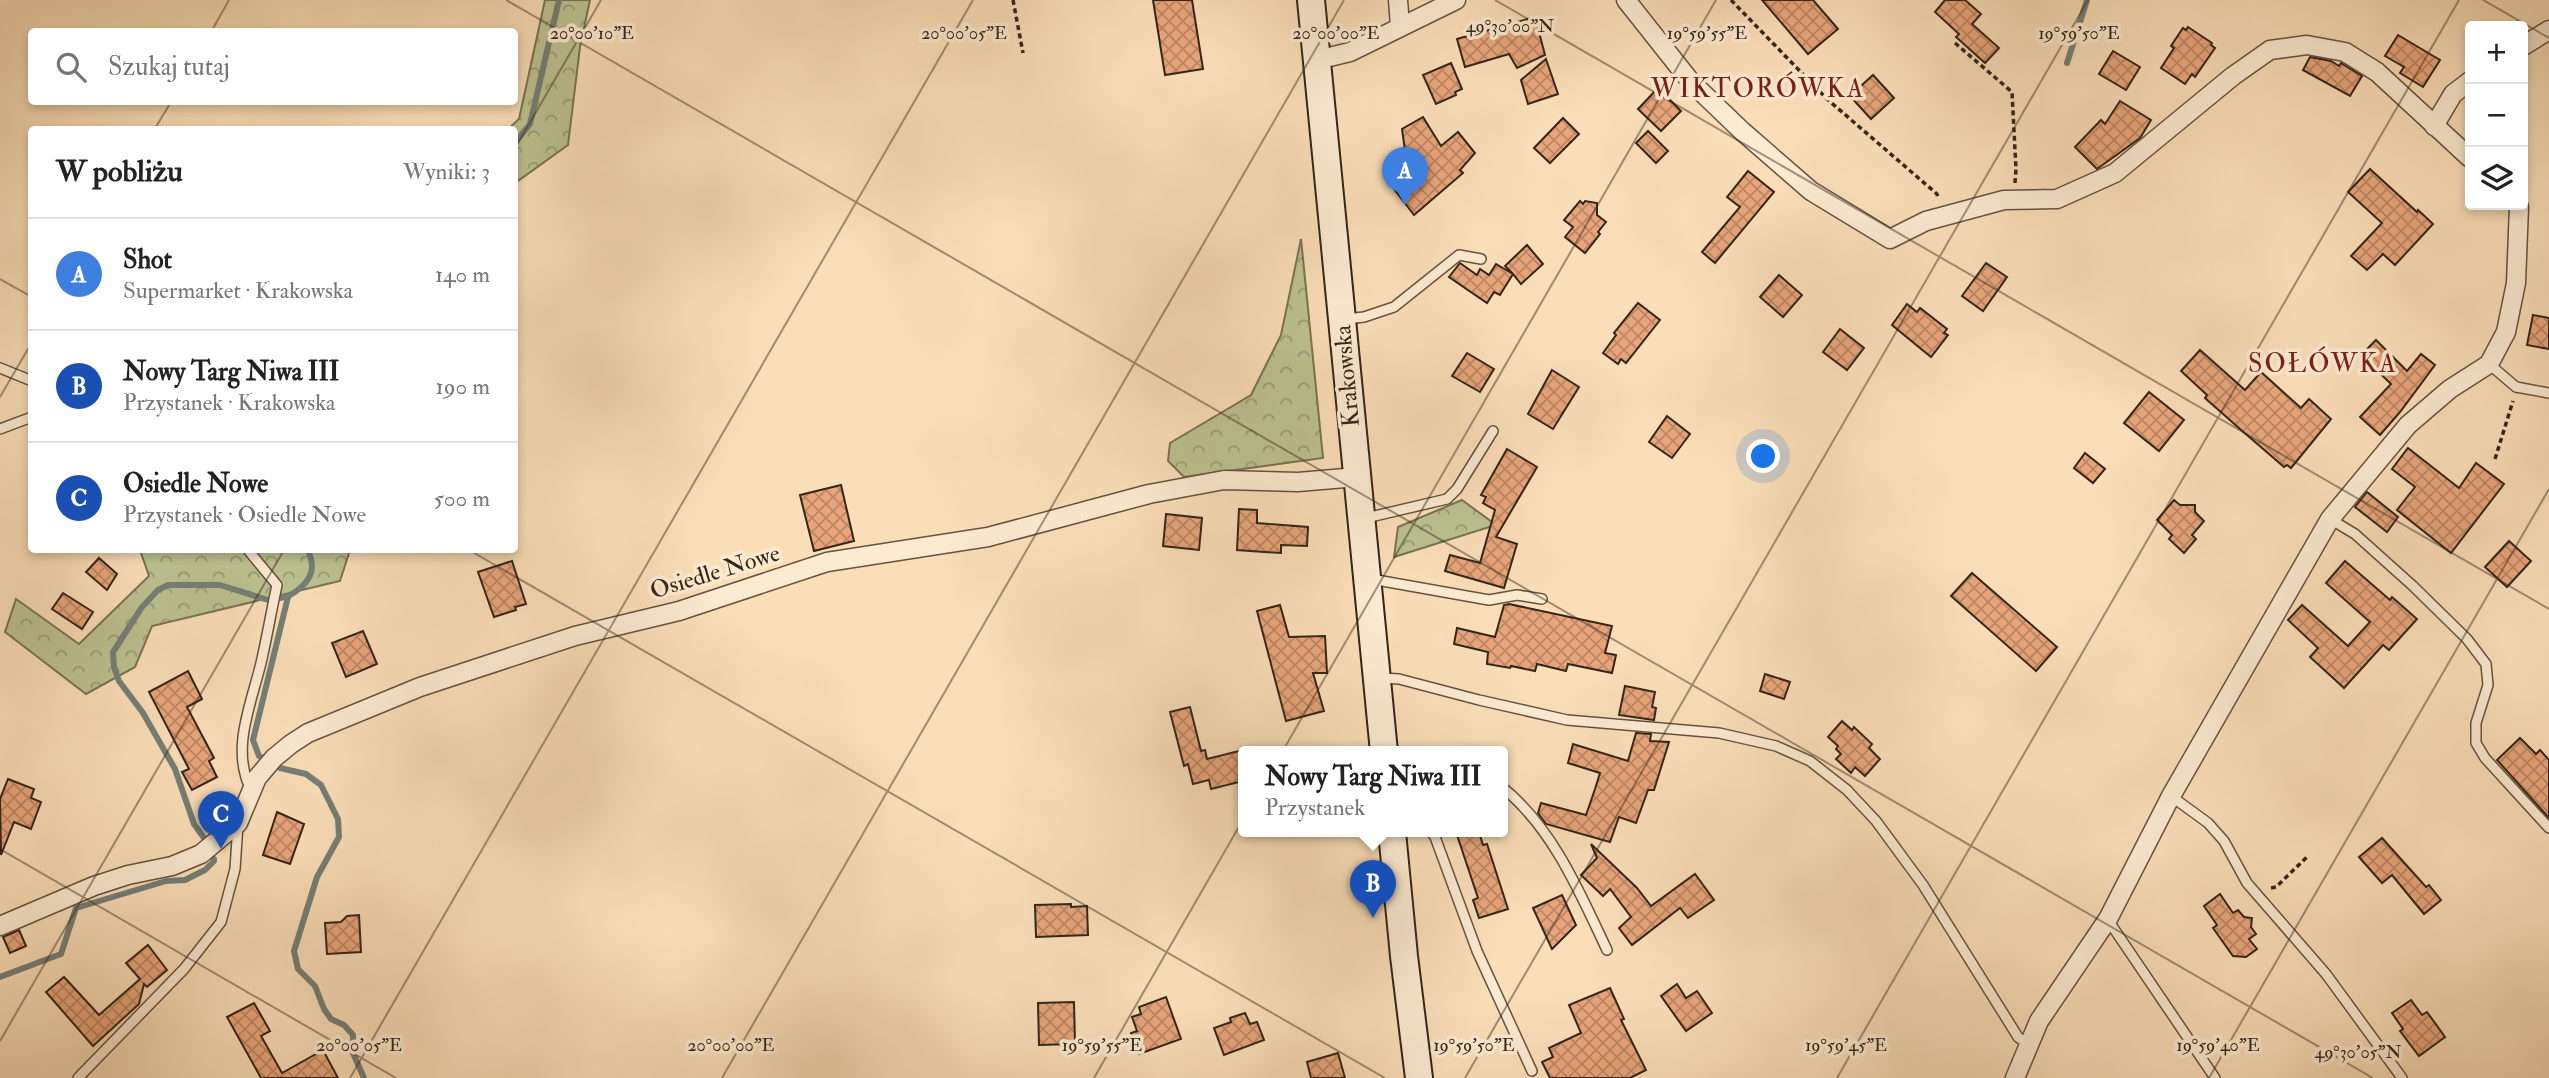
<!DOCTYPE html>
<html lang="pl">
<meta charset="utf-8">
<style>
body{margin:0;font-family:"IM FELL Double Pica",serif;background:#f2f2f2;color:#222}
.controls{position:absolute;right:21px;top:21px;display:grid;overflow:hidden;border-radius:7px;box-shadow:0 4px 10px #0003}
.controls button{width:63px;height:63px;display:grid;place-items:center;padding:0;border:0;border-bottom:2px solid #e0e0e0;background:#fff;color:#222;font:35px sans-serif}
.you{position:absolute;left:1764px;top:457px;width:24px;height:24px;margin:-18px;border:5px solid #fff;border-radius:50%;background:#1a73e8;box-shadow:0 0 0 10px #1a73e833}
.badge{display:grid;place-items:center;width:46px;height:46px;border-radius:50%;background:#7c3aed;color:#fff;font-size:23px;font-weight:700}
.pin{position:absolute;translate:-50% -58px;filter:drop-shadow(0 2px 4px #0008)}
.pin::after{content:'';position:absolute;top:37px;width:24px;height:21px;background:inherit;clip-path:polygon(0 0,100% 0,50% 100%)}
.popup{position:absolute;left:1238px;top:746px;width:270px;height:91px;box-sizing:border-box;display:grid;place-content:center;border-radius:7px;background:#fff;filter:drop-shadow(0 2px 5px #0005);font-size:23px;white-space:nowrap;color:#767676}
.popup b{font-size:26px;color:#222}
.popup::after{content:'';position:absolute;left:50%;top:100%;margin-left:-14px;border:14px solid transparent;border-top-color:#fff}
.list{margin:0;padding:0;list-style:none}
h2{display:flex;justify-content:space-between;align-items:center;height:91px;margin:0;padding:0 28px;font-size:30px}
h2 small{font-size:23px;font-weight:400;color:#767676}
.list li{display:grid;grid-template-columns:46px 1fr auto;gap:21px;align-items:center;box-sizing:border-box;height:112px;padding:0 28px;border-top:2px solid #e0e0e0}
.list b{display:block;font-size:26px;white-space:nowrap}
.list p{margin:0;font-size:23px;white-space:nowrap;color:#767676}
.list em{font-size:23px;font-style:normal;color:#767676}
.icon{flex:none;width:38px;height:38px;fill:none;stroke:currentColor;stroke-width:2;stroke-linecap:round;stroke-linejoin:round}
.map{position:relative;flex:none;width:2549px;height:1078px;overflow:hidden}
.search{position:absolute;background:#fff;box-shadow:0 4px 10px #0003;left:28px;top:28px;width:490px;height:77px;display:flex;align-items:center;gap:18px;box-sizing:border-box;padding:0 24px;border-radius:7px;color:#767676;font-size:26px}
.panel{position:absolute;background:#fff;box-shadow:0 4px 10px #0003;left:28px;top:126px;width:490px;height:427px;border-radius:7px}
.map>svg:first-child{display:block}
.forest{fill:url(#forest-crowns);stroke:#787354;stroke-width:2}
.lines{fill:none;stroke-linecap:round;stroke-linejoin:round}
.stream{stroke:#757f77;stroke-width:6}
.building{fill:url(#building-cross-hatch);stroke:#332517;stroke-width:2}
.service-casing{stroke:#65533f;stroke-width:12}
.minor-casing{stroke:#65533f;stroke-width:21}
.secondary-casing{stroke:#332517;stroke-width:30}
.path{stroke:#332517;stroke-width:3.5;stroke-dasharray:5 3.5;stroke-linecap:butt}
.service{stroke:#fcead1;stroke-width:9}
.minor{stroke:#fcead1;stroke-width:18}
.secondary{stroke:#fcead1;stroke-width:26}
.ticks{fill:none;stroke:#332517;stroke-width:2;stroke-opacity:0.45}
.labels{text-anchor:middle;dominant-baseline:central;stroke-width:7;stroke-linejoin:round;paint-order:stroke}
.street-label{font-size:24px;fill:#332517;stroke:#fcead1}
.neighbourhood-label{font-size:26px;letter-spacing:2px;fill:#7a1f14;stroke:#fcead1}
.ticks-label{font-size:18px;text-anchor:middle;fill:#332517;stroke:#fcead1;stroke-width:7;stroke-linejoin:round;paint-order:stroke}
</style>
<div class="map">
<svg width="2549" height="1078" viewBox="0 0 2549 1078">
<defs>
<pattern id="forest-crowns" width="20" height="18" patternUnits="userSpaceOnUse" patternTransform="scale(1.75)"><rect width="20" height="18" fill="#bcc190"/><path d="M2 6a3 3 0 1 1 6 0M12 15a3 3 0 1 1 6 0" fill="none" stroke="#999d75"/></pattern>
<pattern id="building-cross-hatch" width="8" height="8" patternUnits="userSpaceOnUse" patternTransform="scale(1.75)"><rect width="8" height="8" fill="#e8a57b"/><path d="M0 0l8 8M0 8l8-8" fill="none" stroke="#bd8664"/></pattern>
</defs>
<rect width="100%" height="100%" fill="#fadeb8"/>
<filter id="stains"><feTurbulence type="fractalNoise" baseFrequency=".00286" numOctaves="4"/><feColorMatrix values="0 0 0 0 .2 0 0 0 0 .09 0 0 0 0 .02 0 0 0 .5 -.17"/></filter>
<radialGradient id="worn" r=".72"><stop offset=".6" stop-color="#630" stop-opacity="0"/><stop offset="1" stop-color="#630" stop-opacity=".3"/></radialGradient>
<g class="forest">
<polygon points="545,0 590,0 580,47 568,145 515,183 514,130 508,129 519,119"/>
<polygon points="1301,239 1323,458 1184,477 1168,461 1170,443 1251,395 1281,335"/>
<polygon points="1462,500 1496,525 1394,557 1398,527"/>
<polygon points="140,550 350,550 340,581 152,626 135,667 86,694 5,632 16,599 79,644 149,576"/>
</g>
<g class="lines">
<g class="stream">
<polyline points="2067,63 2087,0"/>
<polyline points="514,144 530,124 559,0"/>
<polyline points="288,597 253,740 259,756 280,768 306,774 321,785 338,819 339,837 317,877 294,951 298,969 315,986 324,1009 331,1019 344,1025 353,1035 353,1053 364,1078"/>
<path d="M280,598c13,-1 32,-17 32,-31 0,-6 -2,-12 -4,-17"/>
<polyline points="204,838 194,824 175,769 143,713 119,681 114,667 113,652 142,607 158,590 168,585 220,585 268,600"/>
<polyline points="0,977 61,954 76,908 166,881 185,880 205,870 214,861 214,859"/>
</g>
</g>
<g class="building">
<polygon points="1153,0 1192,0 1203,69 1165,75"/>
<polygon points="1762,0 1813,0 1838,29 1808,54"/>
<polygon points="1945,0 1965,0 1981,14 1972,24 1999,48 1985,63 1956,37 1959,34 1935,12"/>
<polygon points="1535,17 1545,55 1517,68 1509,54 1465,67 1457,39"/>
<polygon points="2188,27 2212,43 2211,45 2215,48 2195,77 2192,74 2185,84 2161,68 2174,48 2171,46 2183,28 2186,30"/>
<polygon points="2398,35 2440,60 2423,87 2400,73 2404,67 2385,56"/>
<polygon points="2113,51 2140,67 2126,90 2099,74"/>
<polygon points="2310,57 2331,61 2339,66 2341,63 2362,76 2350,96 2303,70"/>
<polygon points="1546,59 1558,94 1528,104 1521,80"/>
<polygon points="1451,63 1462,89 1455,92 1456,95 1436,104 1423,75"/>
<polygon points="1873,75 1894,98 1871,119 1850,96"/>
<polygon points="1658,88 1681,111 1661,131 1638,109"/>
<polygon points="2120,101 2151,120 2140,138 2097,169 2075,147 2101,120 2105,124"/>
<polygon points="1423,117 1441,146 1458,132 1475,153 1460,170 1463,173 1414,215 1391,185 1408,172 1402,129"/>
<polygon points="1563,118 1579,134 1550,163 1534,148"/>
<polygon points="1648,131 1668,151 1656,163 1636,143"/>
<polygon points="2370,169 2417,212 2418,210 2433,224 2395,265 2383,254 2367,270 2351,256 2382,223 2348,192"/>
<polygon points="1748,171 1774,192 1715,263 1702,252 1740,207 1727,197"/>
<polygon points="1580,201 1583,204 1585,201 1597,203 1597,215 1606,222 1598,232 1600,234 1585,253 1565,237 1573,227 1564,220"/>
<polygon points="1527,245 1543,264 1521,284 1513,274 1500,295 1494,292 1487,303 1449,277 1460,263 1477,275 1480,269 1489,275 1496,264 1513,274 1505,266"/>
<polygon points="1986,263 2007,277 1983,311 1962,296"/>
<polygon points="1779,275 1802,295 1783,317 1760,297"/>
<polygon points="1638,303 1660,320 1626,363 1621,359 1618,364 1603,353 1616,335 1614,333"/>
<polygon points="1907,304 1917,312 1920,308 1947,329 1944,333 1948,335 1931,357 1892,325"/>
<polygon points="2533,315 2549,318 2549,349 2527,345"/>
<polygon points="1840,329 1864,348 1847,370 1823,352"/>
<polygon points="2376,340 2407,371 2421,354 2435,365 2400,412 2380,435 2360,417 2391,384 2361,355"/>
<polygon points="2200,350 2245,390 2261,372 2301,408 2309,399 2331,419 2291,468 2287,465 2284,467 2240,429 2205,398 2207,395 2181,371"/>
<polygon points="1467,353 1494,369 1480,392 1452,376"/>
<polygon points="1552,370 1579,387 1553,429 1528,414"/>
<polygon points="2149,392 2184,420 2159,451 2124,423"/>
<polygon points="1667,416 1690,434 1672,458 1649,442"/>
<polygon points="2408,448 2459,488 2476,463 2504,484 2451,553 2397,510 2415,487 2392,469"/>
<polygon points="1507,449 1537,467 1496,537 1517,544 1504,588 1445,571 1450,555 1480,563 1495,510 1483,503 1486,497 1481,495"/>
<polygon points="2085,453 2105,469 2093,483 2074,468"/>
<polygon points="841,485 854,541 814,551 800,495"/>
<polygon points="2367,492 2398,517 2387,532 2355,507"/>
<polygon points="2174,500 2180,505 2195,505 2195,512 2204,521 2192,535 2196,539 2184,553 2169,539 2172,535 2157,520"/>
<polygon points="1239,509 1257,510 1257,523 1308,527 1307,546 1281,545 1281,553 1237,550"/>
<polygon points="1166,514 1202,518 1199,550 1163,546"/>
<polygon points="2509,541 2531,561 2507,587 2485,567"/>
<polygon points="99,558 117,574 107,590 86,572"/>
<polygon points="512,561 526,604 515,607 516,610 494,617 478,572"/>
<polygon points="2345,561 2390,600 2392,597 2417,619 2389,650 2383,645 2344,688 2310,657 2318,648 2288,620 2302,605 2348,646 2370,622 2326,583"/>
<polygon points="1972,573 2057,647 2036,671 1951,596"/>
<polygon points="63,593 93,612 82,629 52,609"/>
<polygon points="1509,604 1612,626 1605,653 1616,655 1612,673 1568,664 1566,671 1537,664 1535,671 1511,666 1510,668 1487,664 1488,652 1454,644 1457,628 1495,637 1504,605"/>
<polygon points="1280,605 1289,637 1325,636 1327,673 1313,673 1324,711 1286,721 1257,611"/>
<polygon points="363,631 377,664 346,677 332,643"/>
<polygon points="188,671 202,699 187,707 214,758 209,761 217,777 192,790 182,772 189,769 149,692"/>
<polygon points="1765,674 1790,682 1784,699 1760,691"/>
<polygon points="1625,686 1655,692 1652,707 1656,708 1654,720 1619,715"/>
<polygon points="1190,707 1201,751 1205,750 1207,759 1243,750 1243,781 1211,789 1209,780 1193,784 1188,764 1184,766 1170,712"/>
<polygon points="1842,721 1852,730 1854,727 1872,744 1869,748 1880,759 1865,776 1855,767 1851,773 1836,759 1841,754 1836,749 1838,746 1828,737"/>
<polygon points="1636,733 1651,734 1650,741 1669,742 1654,790 1648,790 1636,823 1619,817 1610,842 1546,824 1538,813 1541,803 1586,815 1595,789 1600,773 1568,763 1573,744 1628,761"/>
<polygon points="2520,738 2536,754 2540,750 2549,760 2549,818 2497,760"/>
<polygon points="8,779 34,789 31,798 41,802 31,829 14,822 1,855 0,799"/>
<polygon points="277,812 304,824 290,864 263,855"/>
<polygon points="1456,832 1479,832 1483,845 1487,844 1508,909 1479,918 1473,900 1478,898"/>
<polygon points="2382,838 2426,887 2429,885 2441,900 2424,914 2392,875 2382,883 2359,857"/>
<polygon points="1591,844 1637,888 1651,906 1695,874 1714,900 1688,918 1680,908 1632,945 1619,928 1631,917 1610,889 1603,896 1581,875 1597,858"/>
<polygon points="2220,894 2233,913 2238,910 2244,917 2252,918 2251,927 2256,934 2249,939 2257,949 2246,957 2233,956 2213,928 2217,925 2204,906"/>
<polygon points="1562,895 1576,925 1552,949 1533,908"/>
<polygon points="1071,904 1071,907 1087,906 1088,935 1036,937 1035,905"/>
<polygon points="359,915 361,952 327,954 325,923 341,922 347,916"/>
<polygon points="19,930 26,946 10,953 3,937"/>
<polygon points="148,945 167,970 147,987 144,984 139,1004 93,1046 46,992 64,977 99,1015 140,979 126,963"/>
<polygon points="1677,984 1686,998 1697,991 1712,1013 1686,1031 1661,996"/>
<polygon points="1610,988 1624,1019 1621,1020 1646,1070 1630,1078 1550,1078 1542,1062 1553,1057 1549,1048 1581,1033 1569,1005"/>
<polygon points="1166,997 1181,1039 1139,1054 1131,1033 1137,1031 1132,1017 1141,1014 1139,1007"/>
<polygon points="2411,1000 2422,1015 2427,1012 2445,1037 2419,1056 2400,1031 2403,1029 2392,1013"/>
<polygon points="1074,1002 1075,1044 1039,1045 1038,1003"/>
<polygon points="254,1003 270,1031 261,1036 282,1073 323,1050 338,1078 261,1078 227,1017"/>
<polygon points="1245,1013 1250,1024 1257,1022 1264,1040 1224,1055 1214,1028 1231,1022 1230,1018"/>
<polygon points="1338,1053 1345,1078 1311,1078 1307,1062"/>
</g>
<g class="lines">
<g class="service-casing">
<g id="service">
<polyline points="1346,319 1364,317 1394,307 1459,255 1481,259"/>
<polyline points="2489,364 2516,387 2549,393"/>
<polyline points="0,368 32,381"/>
<polyline points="0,429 32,417"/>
<polyline points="1366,518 1447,499 1457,489 1493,431"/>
<polyline points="2330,519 2355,534 2413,586 2467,639 2486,664 2488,685 2476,723 2476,743 2485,758 2549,828"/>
<path d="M248,550l29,35c-5,23 -9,46 -14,69 -9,45 -34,92 -12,136"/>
<polyline points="1371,579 1489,600 1517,595 1542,599"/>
<polyline points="1381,678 1399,679 1479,700 1567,720 1719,733 1776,746 1810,761 1847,790 1876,821 1923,885 2018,1037 2028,1044"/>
<path d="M1502,787c51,41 78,106 105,163"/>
<polyline points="2171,796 2208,823 2224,841 2247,883 2326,974 2402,1078"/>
<polyline points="1431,832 1435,837 1477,951 1532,1071"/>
<polyline points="2108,920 2215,1078"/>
<polyline points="78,1078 184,969 221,922 235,869 238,824"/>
</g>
</g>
<g class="minor-casing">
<g id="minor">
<polyline points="1398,0 1400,26"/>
<polyline points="1626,0 1691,82 1742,131 1811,191 1890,239 1926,221 2004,200 2057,199 2115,173 2233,76 2270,50 2307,45 2345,52 2377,72 2470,158"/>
<polyline points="2523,46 2549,30"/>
<polyline points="1317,60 1350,52 1456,0"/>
<polyline points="2434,126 2453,94 2470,81"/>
<polyline points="0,926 94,886 128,875 172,866 201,854 238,823 257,778 274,758 291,744 308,733 420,687 575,636 679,611 827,562 988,537 1149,494 1224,480 1298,482 1357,477"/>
<polyline points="2015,1078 2039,1021 2108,919 2171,796 2330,519 2408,425 2450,389 2489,364 2506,332 2516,283 2519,207 2517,205"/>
</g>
</g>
<g class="secondary-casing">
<g id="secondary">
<polyline points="1311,0 1384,752"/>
<polyline points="1392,832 1404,956 1419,1078"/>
</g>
</g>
<g class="path">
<polyline points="1013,0 1023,53"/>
<polyline points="1731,0 1827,99 1937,194 1938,199"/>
<polyline points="1955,43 2012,92 2016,169 2015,183"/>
<polyline points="2495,459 2513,401"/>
<polyline points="2271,888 2276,887 2309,855"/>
</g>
<use href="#service" class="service"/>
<use href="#minor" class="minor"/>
<use href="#secondary" class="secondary"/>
</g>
<path class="ticks" d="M506,0l1867,1078M1495,0l1054,609M2483,0l66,38M211,32l18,-32M154,130l17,-28M514,150l87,-150M0,279l32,18M0,397l32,-55M469,550l916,528M0,849l396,229M0,1041l284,-491M350,1078l623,-1078M722,1078l622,-1078M1094,1078l622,-1078M1465,1078l623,-1078M1837,1078l622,-1078M2209,1078l340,-589"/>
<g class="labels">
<g class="street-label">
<text transform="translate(1347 376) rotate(-95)">Krakowska</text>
<text transform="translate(715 572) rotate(-17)">Osiedle Nowe</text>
</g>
<g class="neighbourhood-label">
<text x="1758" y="89">WIKTORÓWKA</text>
<text x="2323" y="364">SOŁÓWKA</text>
</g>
</g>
<g class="ticks-label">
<text x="1510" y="32">49°30'00"N</text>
<text x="964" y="39">20°00'05"E</text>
<text x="1336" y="39">20°00'00"E</text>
<text x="1707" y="39">19°59'55"E</text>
<text x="2079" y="39">19°59'50"E</text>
<text x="592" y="39">20°00'10"E</text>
<text x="359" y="1051">20°00'05"E</text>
<text x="731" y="1051">20°00'00"E</text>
<text x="1102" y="1051">19°59'55"E</text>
<text x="1474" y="1051">19°59'50"E</text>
<text x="1846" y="1051">19°59'45"E</text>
<text x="2218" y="1051">19°59'40"E</text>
<text x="2358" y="1058">49°30'05"N</text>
</g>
<rect width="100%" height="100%" filter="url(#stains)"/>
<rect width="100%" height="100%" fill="url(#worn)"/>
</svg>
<div class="controls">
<button>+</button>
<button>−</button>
<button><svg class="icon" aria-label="layers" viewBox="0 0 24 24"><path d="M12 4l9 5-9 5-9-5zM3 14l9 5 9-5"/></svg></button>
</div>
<div class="you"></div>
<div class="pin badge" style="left:1405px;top:205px;background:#3f7fe0">A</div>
<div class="pin badge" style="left:1373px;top:918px;background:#1a4fb4">B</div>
<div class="popup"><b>Nowy Targ Niwa III</b>Przystanek</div>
<div class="pin badge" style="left:221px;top:849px;background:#1a4fb4">C</div>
<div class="search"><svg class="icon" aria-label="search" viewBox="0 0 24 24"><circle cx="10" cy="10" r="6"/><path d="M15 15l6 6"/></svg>Szukaj tutaj</div>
<section class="panel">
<h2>W pobliżu<small>Wyniki: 3</small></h2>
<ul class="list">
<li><span class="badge" style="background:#3f7fe0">A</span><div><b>Shot</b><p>Supermarket · Krakowska</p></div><em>140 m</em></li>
<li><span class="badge" style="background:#1a4fb4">B</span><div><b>Nowy Targ Niwa III</b><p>Przystanek · Krakowska</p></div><em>190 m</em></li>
<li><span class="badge" style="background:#1a4fb4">C</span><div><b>Osiedle Nowe</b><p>Przystanek · Osiedle Nowe</p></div><em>500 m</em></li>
</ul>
</section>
</div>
